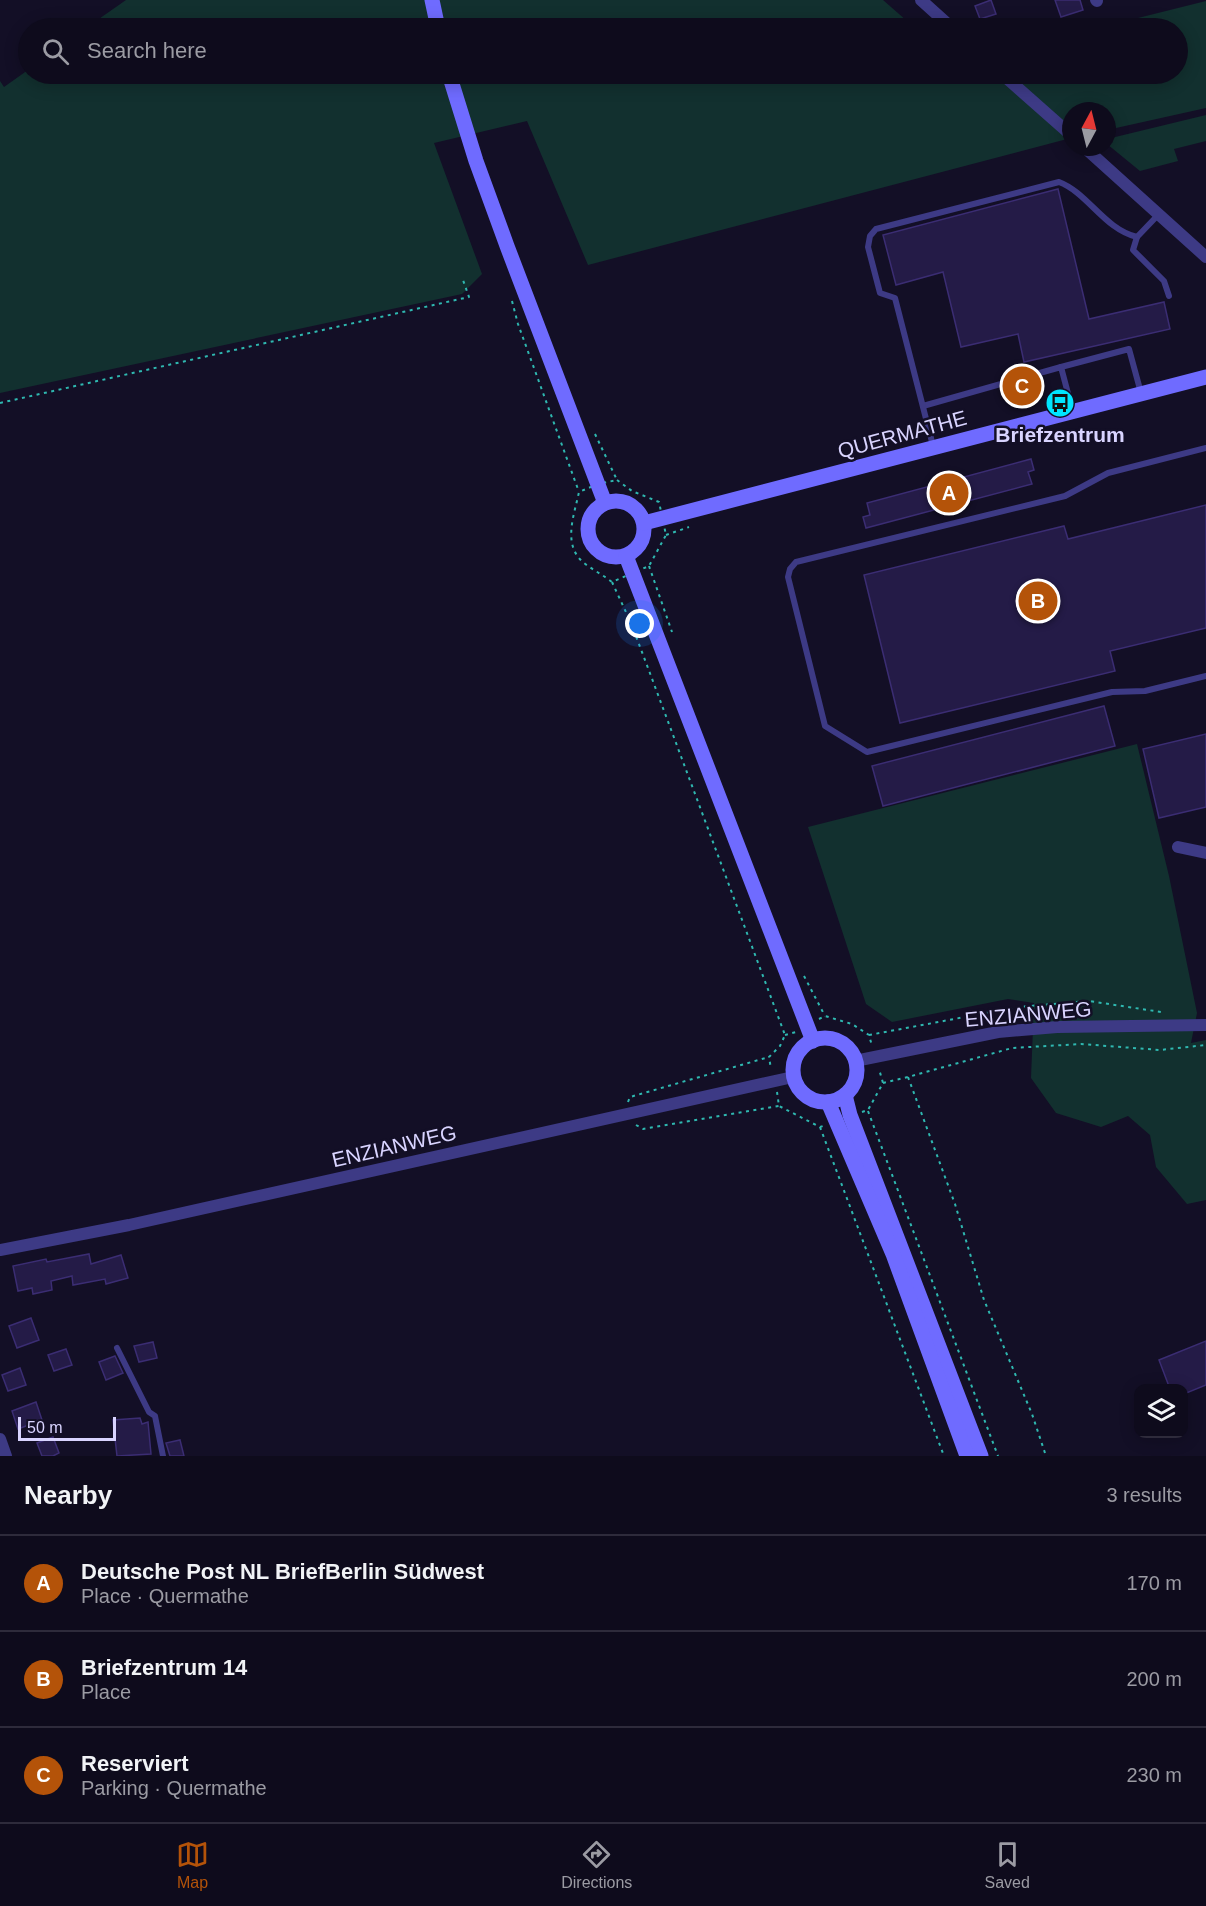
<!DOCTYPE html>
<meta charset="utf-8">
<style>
body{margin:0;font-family:Helvetica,sans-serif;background:#171425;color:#f1f3f6}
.controls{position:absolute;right:18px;bottom:18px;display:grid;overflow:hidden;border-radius:12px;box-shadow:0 3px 15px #0003}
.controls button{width:54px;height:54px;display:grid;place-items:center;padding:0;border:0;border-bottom:2px solid #2e2b3b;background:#0e0b1c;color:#f1f3f6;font:30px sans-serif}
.compass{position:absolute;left:1062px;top:102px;width:54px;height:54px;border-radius:50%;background:#0e0b1c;box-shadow:0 3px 15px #0003;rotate:7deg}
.scale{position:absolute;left:18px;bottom:15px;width:98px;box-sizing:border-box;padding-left:6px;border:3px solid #d9d4ff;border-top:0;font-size:16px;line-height:21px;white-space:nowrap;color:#d9d4ff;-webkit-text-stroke:4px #130f26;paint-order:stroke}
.you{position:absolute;left:640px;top:624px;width:21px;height:21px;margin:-15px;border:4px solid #fff;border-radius:50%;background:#1a73e8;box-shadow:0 0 0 9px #1a73e833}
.badge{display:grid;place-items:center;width:39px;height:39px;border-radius:50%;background:#b45309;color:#fff;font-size:20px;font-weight:700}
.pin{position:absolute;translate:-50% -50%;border:3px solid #fff;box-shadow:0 2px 6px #0006}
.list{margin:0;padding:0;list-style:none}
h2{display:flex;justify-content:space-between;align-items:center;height:78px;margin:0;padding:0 24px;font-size:26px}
h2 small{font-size:20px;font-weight:400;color:#9b9ba3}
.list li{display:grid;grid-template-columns:39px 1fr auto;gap:18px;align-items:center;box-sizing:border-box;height:96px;padding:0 24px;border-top:2px solid #2e2b3b}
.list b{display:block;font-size:22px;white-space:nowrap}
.list p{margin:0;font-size:20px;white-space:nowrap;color:#9b9ba3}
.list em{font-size:20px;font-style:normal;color:#9b9ba3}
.icon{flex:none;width:33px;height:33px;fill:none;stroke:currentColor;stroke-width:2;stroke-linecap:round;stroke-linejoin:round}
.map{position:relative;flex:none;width:1206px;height:1456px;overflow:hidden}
.search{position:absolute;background:#0e0b1c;box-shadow:0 3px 15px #0003;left:18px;right:18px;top:18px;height:66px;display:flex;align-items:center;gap:15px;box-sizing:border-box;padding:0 21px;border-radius:33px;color:#9b9ba3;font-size:22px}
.sheet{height:366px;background:#0e0b1c}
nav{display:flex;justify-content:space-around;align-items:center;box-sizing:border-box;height:84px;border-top:2px solid #2e2b3b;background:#0e0b1c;font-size:16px;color:#9b9ba3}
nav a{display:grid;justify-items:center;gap:3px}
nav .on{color:#b45309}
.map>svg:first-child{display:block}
.green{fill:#12302f}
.building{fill:#241b47;stroke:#3b2d73;stroke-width:1.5}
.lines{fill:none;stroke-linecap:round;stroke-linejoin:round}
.path{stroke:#2fb8b0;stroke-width:2;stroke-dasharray:3 4.5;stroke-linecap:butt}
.lane{stroke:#3d3a85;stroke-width:6}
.street{stroke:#3d3a85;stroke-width:12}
.secondary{stroke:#6f6bff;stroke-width:15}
.labels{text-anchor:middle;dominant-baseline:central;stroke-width:5;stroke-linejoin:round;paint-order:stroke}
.street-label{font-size:21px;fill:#d9d4ff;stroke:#130f26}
.poi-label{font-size:21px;font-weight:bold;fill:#d9d4ff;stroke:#130f26}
</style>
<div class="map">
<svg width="1206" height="1456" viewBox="0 0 1206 1456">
<rect width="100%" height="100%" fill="#130f26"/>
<g class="green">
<polygon points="126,0 883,0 915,28 86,28"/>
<polygon points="1206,1 1206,108 1107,130 1107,111 1071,111 1071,138 588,265 527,121 434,143 482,274 462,294 0,393 0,81 4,87 28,70 28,74 1178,74 1178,28 1098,28"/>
<polygon points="1206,115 1206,141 1174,149 1178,161 1140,171 1107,144 1107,139"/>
<polygon points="1137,744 1169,876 1197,1013 1191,1043 1206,1040 1206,1200 1187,1204 1156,1167 1150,1135 1128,1116 1101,1127 1056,1113 1031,1078 1034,1003 1008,999 892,1022 866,1004 808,827"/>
</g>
<g class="building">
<polygon points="991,0 996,14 980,19 975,6"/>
<polygon points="1055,0 1080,0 1083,10 1061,17"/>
<polygon points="1058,189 1089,319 1164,302 1170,329 1024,362 1018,334 961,347 943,272 896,285 883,235"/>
<polygon points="1031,459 1034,470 1028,472 1032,484 866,528 863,517 870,515 867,503"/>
<polygon points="1206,505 1206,628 1110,651 1115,671 900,723 864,575 1064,526 1068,539"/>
<polygon points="1104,706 1115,746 883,806 872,766"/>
<polygon points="1206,734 1206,807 1159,818 1143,749"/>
<polygon points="89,1254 91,1264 121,1255 128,1278 106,1284 105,1279 73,1285 72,1276 51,1281 52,1290 33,1294 32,1288 18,1291 13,1266 46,1259 47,1262"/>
<polygon points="31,1318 39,1340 17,1348 9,1326"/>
<polygon points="1206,1341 1206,1385 1184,1394 1184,1389 1170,1389 1159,1360"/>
<polygon points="153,1342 157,1358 139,1362 134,1346"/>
<polygon points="66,1349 72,1365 54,1371 48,1355"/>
<polygon points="115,1356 123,1373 106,1380 99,1362"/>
<polygon points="20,1368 26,1385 8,1391 2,1375"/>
<polygon points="36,1402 42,1420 18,1429 12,1411"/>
<polygon points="140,1418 142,1424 148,1422 151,1454 117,1456 113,1420"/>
<polygon points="53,1437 59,1453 53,1456 42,1456 37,1443"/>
<polygon points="180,1440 184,1456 170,1456 166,1443"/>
</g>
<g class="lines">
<g class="path">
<polyline points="512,301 518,324 579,492"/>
<polyline points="0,403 469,297 463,280"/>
<polyline points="595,434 617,480"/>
<path d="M617,480l15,11 27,11 7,33 -17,31 -37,16c-9,-7 -19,-12 -28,-19 -22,-18 -10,-47 -5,-71l19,-8z"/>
<polyline points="666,535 689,527"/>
<polyline points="649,566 672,632"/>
<polyline points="612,582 631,623 651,676 785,1035 780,1046 769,1057 771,1069"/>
<polyline points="804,976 825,1016"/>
<polyline points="819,1019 825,1016 852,1024 869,1035 872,1046"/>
<polyline points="785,1035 796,1032"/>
<polyline points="869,1035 1018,1007 1089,1001 1161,1012"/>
<polyline points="908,1077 955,1204 984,1300 1032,1414 1046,1456"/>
<polyline points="883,1083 908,1077 1012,1048 1081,1044 1160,1050 1206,1045"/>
<polyline points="777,1092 779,1106 820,1127 823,1126"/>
<polyline points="628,1102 630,1097 769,1057"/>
<polyline points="868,1111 998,1456"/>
<polyline points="862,1112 868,1110 883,1083 879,1069"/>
<polyline points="636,1125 643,1129 779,1106"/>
<polyline points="820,1127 944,1456"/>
</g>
<g class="lane">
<polyline points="1137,237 1133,250 1164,281 1169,296"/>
<polyline points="1061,367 1129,349 1141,393"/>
<polyline points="923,406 1061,367 1070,401 1066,412"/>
<path d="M933,446l-38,-148 -15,-5 -12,-46 2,-11 6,-7 183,-47c29,11 45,47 78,55l22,-23"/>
<polyline points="1206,448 1108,473 1065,496 796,562 790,569 788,577 825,726 867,752 1112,692 1145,691 1206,676"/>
<polyline points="117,1348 149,1412 155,1416 163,1456"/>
</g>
<g class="street">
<polyline points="921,0 952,28"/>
<polyline points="1096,0 1097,1"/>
<polyline points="1002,74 1071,135"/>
<polyline points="1084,147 1206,257"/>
<polyline points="1178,847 1206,853"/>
<polyline points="855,1061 998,1032 1057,1027 1206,1025"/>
<polyline points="0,1250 129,1225 793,1077 793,1075"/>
<polyline points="0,1439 6,1456"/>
</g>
<g class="secondary">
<polyline points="432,0 438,28"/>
<polyline points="449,74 476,161 507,246 605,503"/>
<circle cx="616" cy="529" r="28"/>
<polyline points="644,523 1206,377"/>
<polyline points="626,556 813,1041"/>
<circle cx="825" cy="1070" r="32"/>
<polyline points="845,1095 850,1115 981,1456"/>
<polyline points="828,1102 893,1254 967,1456"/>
</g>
</g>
<defs>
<g id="bus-disc" transform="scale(1.5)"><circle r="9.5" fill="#00e5ff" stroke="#130f26"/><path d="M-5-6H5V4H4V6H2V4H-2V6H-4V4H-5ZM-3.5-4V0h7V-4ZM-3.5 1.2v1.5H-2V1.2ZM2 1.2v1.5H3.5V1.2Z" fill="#111"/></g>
</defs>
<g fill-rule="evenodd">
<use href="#bus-disc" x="1060" y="403"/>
</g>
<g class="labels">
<g class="street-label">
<text transform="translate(902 434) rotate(-15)">QUERMATHE</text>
<text transform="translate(1028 1014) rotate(-5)">ENZIANWEG</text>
<text transform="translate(394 1146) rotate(-13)">ENZIANWEG</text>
</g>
<g class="poi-label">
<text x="1060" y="434">Briefzentrum</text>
</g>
</g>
</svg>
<div class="controls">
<button><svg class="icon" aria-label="layers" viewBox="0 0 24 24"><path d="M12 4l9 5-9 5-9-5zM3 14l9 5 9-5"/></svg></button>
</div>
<svg class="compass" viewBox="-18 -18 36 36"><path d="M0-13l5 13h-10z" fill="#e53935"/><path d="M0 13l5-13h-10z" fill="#9b9ba3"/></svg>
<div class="scale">50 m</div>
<div class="you"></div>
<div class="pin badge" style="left:949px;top:493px">A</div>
<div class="pin badge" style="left:1038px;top:601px">B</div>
<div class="pin badge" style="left:1022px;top:386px">C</div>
<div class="search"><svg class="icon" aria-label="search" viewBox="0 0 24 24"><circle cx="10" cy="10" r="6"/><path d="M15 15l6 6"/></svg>Search here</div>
</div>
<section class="sheet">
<h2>Nearby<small>3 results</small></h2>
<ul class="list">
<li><span class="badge">A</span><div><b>Deutsche Post NL BriefBerlin Südwest</b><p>Place · Quermathe</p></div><em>170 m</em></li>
<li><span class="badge">B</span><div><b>Briefzentrum 14</b><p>Place</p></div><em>200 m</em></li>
<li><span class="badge">C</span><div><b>Reserviert</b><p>Parking · Quermathe</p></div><em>230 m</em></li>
</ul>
</section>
<nav>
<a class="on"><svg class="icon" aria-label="map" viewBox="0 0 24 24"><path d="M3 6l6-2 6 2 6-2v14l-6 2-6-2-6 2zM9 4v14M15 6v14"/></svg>Map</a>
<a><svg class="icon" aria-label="directions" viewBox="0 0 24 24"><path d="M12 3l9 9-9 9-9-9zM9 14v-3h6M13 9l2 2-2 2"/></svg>Directions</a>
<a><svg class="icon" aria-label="saved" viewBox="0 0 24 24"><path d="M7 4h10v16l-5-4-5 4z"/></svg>Saved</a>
</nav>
